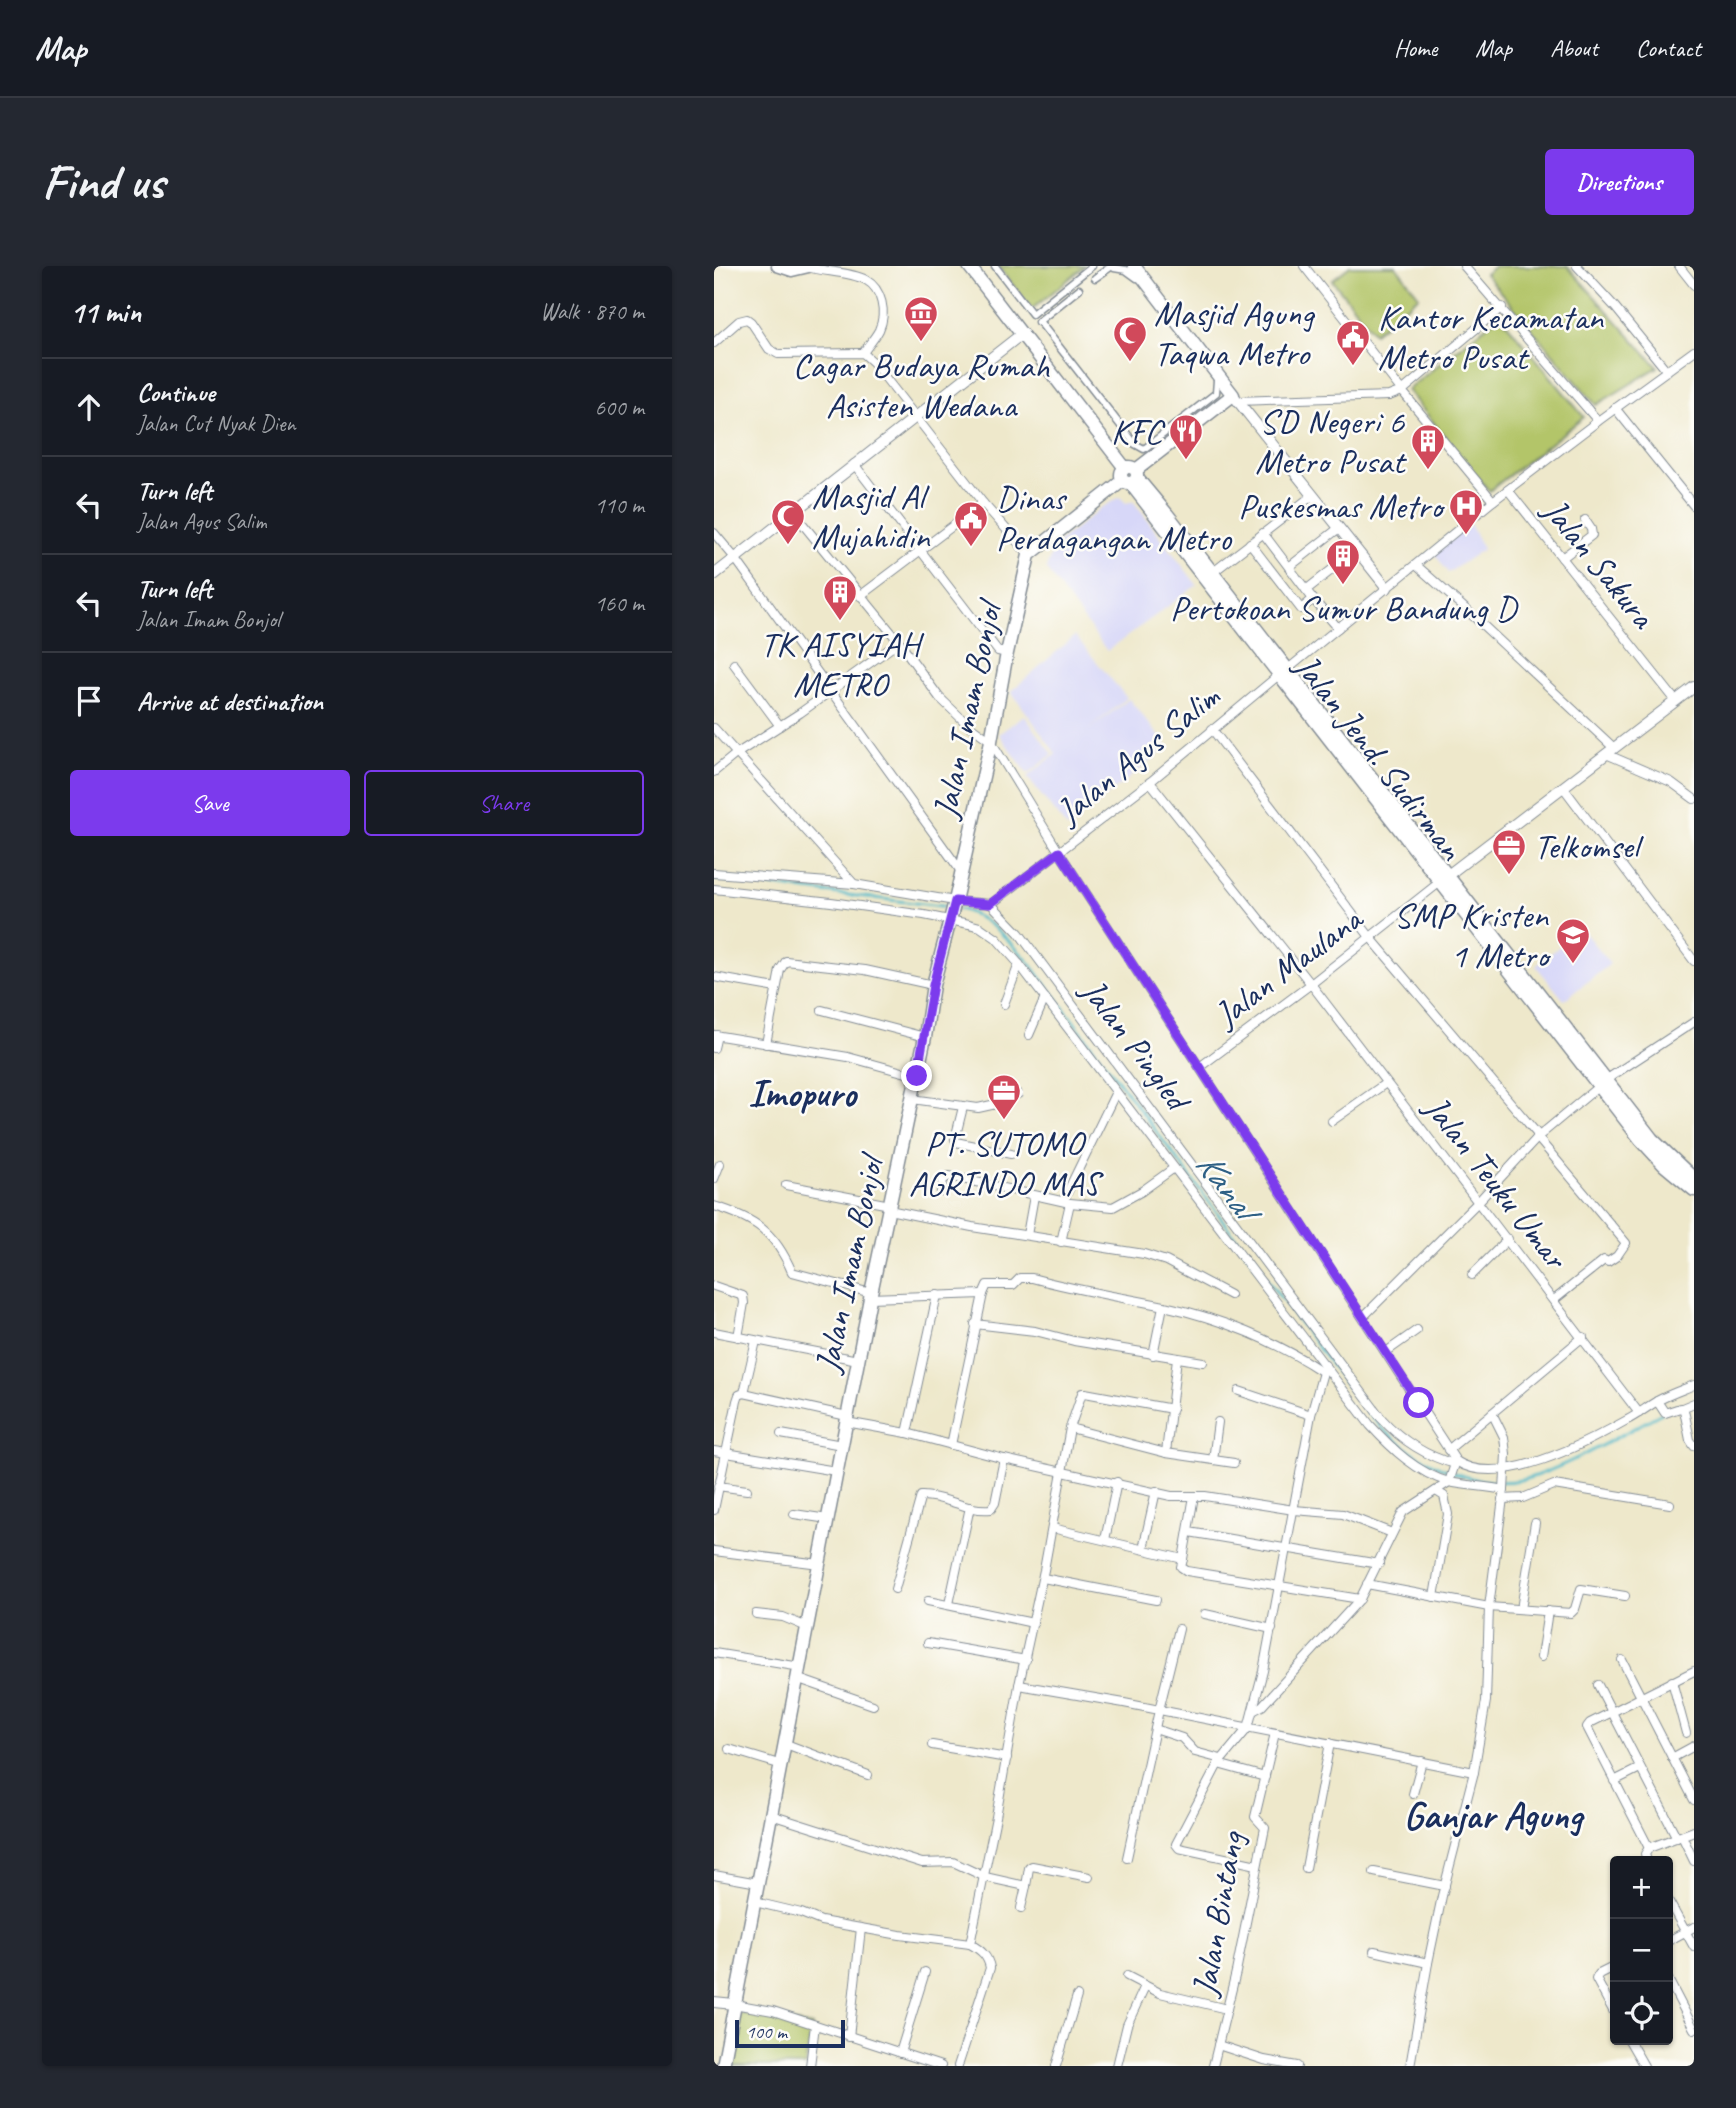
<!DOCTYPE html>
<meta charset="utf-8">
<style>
body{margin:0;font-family:Caveat,sans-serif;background:#242831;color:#f1f3f6}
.controls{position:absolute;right:21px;bottom:21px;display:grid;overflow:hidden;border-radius:7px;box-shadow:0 2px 5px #0004}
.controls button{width:63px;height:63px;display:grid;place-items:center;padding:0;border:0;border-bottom:2px solid #363941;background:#171b24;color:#f1f3f6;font:35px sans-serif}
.scale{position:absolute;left:21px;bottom:18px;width:110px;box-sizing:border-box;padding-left:7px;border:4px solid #1b2f5e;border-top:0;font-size:19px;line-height:24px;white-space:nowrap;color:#1b2f5e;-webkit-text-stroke:5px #fdfcf7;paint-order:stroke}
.stop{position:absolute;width:21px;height:21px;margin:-16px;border:5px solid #7c3aed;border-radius:50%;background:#fff}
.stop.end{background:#7c3aed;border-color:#fff;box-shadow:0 2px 7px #0008}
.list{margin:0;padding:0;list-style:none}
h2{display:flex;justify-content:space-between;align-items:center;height:91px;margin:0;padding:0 28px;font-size:30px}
h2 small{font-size:23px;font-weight:400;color:#9ea1a6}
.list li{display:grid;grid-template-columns:46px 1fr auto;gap:21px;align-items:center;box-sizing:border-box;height:98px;padding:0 28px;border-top:2px solid #363941}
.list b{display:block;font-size:26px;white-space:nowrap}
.list p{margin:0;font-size:23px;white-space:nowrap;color:#9ea1a6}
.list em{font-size:23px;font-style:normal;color:#9ea1a6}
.actions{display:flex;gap:14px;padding:21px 28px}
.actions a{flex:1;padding:16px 0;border:2px solid #7c3aed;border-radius:7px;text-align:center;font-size:24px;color:#7c3aed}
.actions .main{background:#7c3aed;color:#fff}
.icon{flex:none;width:38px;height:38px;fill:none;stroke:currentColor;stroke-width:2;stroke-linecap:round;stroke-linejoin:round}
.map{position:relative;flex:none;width:980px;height:1800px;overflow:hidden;border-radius:7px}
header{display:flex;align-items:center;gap:42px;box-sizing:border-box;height:98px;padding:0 35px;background:#171b24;border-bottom:2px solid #363941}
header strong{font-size:33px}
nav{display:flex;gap:38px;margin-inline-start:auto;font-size:24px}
.intro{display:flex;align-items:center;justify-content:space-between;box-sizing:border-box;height:168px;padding:0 42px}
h1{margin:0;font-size:49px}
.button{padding:18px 32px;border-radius:7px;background:#7c3aed;color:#fff;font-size:24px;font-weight:700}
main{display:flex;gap:42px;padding:0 42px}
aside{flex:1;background:#171b24;border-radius:7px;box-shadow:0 2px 5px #0004}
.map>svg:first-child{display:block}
.built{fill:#d7d7f8}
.green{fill:#b3c569;stroke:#677a64;stroke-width:2}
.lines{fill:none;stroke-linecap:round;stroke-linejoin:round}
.stream{stroke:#51bbcd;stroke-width:2.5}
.pedestrian-casing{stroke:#848c94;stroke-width:9}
.minor-casing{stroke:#848c94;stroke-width:10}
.tertiary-casing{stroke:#848c94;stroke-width:12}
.secondary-casing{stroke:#848c94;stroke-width:13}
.primary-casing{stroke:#848c94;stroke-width:15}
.trunk-casing{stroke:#848c94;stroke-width:15}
.pedestrian{stroke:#fff;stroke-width:6}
.minor{stroke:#fff;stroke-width:8}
.tertiary{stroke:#fff;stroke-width:10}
.secondary{stroke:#fff;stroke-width:10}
.primary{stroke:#fff;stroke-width:12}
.trunk{stroke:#fff;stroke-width:12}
.route{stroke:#7c3aed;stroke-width:9}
.labels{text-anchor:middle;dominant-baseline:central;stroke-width:5;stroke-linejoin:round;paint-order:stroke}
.poi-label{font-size:35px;fill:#1b2f5e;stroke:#fdfcf7;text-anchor:start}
.street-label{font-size:35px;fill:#1b2f5e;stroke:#fdfcf7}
.water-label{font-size:37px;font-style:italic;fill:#2e6085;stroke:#fdfcf7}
.quarter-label{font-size:38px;font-weight:bold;fill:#1b2f5e;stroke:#fdfcf7}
</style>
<header>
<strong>Map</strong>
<nav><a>Home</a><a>Map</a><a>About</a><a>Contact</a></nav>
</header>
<div class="intro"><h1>Find us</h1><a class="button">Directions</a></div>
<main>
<aside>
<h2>11 min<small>Walk · 870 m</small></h2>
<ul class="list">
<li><svg class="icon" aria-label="ahead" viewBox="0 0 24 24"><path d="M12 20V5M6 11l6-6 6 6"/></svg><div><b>Continue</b><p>Jalan Cut Nyak Dien</p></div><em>600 m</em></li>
<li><svg class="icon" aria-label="left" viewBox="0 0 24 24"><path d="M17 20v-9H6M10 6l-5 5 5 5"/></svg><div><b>Turn left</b><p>Jalan Agus Salim</p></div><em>110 m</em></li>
<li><svg class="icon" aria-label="left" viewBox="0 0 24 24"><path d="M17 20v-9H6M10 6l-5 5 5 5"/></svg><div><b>Turn left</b><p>Jalan Imam Bonjol</p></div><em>160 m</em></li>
<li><svg class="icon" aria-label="arrive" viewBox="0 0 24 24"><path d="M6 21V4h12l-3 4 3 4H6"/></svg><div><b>Arrive at destination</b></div></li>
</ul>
<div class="actions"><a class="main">Save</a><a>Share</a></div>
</aside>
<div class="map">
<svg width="980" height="1800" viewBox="0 0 980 1800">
<rect width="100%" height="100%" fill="#fdfcf7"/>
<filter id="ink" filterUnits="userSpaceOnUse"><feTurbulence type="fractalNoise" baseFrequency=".0143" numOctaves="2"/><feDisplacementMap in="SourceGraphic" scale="14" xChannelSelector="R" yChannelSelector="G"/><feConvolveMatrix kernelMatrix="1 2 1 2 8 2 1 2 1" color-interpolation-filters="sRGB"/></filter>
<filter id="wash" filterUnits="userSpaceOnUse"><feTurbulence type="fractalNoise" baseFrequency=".00686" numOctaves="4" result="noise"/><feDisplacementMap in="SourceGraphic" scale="28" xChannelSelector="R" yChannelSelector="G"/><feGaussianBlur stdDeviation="1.57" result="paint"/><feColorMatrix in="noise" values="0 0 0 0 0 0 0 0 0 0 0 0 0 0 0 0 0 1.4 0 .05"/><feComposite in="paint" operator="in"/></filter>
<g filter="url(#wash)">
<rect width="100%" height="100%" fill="#eee8cb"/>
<g class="built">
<polygon points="406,231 412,237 419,235 483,319 393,385 332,303 340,280 387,242"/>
<polygon points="756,258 769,283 734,307 721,288"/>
<polygon points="361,370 413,432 373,465 415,433 454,481 353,562 313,511 342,488 297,425"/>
<polygon points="310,449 339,488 314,508 285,468"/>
<polygon points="867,662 896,698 850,734 822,700"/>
</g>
<g class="green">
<polygon points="284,0 371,0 318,43"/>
<polygon points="636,0 682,0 705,30 660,67 618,14"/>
<polygon points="781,0 853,0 944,101 882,139 771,8"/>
<polygon points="786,49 870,151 775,225 693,124"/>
<polygon points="26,1747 98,1760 91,1800 17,1800"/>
</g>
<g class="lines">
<g class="stream">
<polyline points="0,613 235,641"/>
<path d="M245,643c30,8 50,32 71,54l314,419c12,15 24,32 38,46 38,36 102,68 156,47 43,-16 84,-41 124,-62"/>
</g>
</g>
</g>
<g filter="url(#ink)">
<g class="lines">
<g class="pedestrian-casing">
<g id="pedestrian">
<polyline points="281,0 318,48 378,0"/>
<polyline points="398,0 400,2 412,4 423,12"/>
<polyline points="381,12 398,0"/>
<polyline points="325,55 421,178 430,183 502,127 503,114"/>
<polyline points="324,56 365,23"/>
</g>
</g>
<g class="minor-casing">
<g id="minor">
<polyline points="590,0 688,125 779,235"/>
<polyline points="750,0 884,155"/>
<polyline points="863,0 901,41 953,105"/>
<polyline points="965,0 980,19"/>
<path d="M97,2c17,4 40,4 55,12 16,9 21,33 13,50 -4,8 -11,15 -16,23"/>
<polyline points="0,77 25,55 33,53 37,56 55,83 64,88 149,87 159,96 269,237 315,289"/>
<polyline points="524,135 675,130 688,125 788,41"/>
<polyline points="901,142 980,240"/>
<polyline points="140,198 284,385 293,387"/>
<polyline points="794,224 962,435"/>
<path d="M79,246l106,130 40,55 27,26 25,18 68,111 397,609c43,29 132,-19 171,-41 12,-6 21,-14 32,-20 11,-6 23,-10 35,-15"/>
<polyline points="0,267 21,292 246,604"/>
<polyline points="549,267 599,333"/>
<polyline points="536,277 587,343 599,333 624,362"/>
<polyline points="848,292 878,269 877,263 871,254"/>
<polyline points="702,299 756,347 900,482"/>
<polyline points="575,301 625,262"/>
<polyline points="498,307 599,229"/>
<polyline points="592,324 643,284"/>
<polyline points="146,330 269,237"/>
<polyline points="20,398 66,460"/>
<polyline points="574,403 779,235 884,155 980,85"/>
<polyline points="0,462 140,618 241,635 277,638 436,516 566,408"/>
<polyline points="498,463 656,671 825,870"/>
<polyline points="892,488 957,516 980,533"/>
<polyline points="0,506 22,488 86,447 185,376"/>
<polyline points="436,516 597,718 925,1147"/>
<polyline points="849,521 980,695"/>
<polyline points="0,607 140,618"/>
<path d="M0,623l117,13 93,13 45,9 11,3 16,11 23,26 351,461c22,24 47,48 79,57 18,4 37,4 55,8"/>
<path d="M277,638l28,29 362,485c21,23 44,38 74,46"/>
<polyline points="0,711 62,722"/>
<polyline points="290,738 305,698"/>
<polyline points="108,744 211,771"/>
<polyline points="0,769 134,791 203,810"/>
<polyline points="315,769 331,732"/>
<polyline points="52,778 66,704 72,695 151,704 219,719"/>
<polyline points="0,782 3,769"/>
<polyline points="487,800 597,718 726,616"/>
<polyline points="893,813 980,756"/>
<polyline points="198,833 264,842 282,838 304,828"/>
<polyline points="249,841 241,873 242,876 297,888"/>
<polyline points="618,855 672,817"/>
<polyline points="823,871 912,977 903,990 894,996 890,994 840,1034"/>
<polyline points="0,913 6,898"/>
<polyline points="72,919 176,939"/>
<polyline points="227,926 229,914 235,910 356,937 399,941 428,925 460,902"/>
<polyline points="349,935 402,826"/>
<path d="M0,940c41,12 61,26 78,66l79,21"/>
<polyline points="175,944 258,961 430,988 452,995 516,1029"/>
<polyline points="313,969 320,930"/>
<polyline points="347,976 356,937"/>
<polyline points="758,1009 794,973"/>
<polyline points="0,1020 29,1030 30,1037 24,1071"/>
<polyline points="156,1032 269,1028"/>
<polyline points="649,1051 764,936 825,870 885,820"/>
<polyline points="261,1058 321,1065 360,1075 489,1096"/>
<polyline points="0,1066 144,1094"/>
<polyline points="672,1086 703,1064"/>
<polyline points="439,1089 449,1040"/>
<polyline points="525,1125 597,1149"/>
<polyline points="30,1127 133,1150"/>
<polyline points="943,1135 951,1147 966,1142 970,1144 976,1174 980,1180"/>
<polyline points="968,1142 980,1137"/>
<polyline points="132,1156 193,1167 290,1193 457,1230 491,1230 580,1244 629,1248 678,1267"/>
<polyline points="356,1162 452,1187 520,1197"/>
<polyline points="193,1167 223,1029"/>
<polyline points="67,1168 128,1179"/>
<path d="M237,1179l32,-151 4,-9h26l7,-7h12c43,12 88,19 132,28 55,12 112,35 159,66"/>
<polyline points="734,1184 869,1071"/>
<polyline points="0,1185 122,1205"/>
<polyline points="452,1187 463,1092"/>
<polyline points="499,1194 504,1156"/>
<polyline points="4,1220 33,1224"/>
<polyline points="788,1233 809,1232 840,1219 956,1238"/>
<polyline points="0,1244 23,1135 25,1129 30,1127 42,1075"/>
<polyline points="80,1248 114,1253"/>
<polyline points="338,1262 469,1293 467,1301 473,1305 646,1333"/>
<polyline points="475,1266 665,1298"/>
<polyline points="391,1274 403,1216"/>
<polyline points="429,1283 442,1225"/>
<polyline points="0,1285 106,1298"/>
<polyline points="469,1293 480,1230"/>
<polyline points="329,1312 442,1334"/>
<polyline points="653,1318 775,1341 857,1347 861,1343 867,1323 911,1330"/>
<path d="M181,1323l26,-93c23,-1 46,16 70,13l4,-6 9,-44"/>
<polyline points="720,1331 734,1248 730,1230 722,1225"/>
<polyline points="214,1335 319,1357"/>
<polyline points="235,1338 256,1241"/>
<polyline points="807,1343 821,1257"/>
<polyline points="42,1348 69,1351 93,1361"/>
<polyline points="491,1348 558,1363"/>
<polyline points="214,1377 312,1394"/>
<polyline points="0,1387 87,1401"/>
<polyline points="827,1391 834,1345"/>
<polyline points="908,1394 980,1534"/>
<polyline points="85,1413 159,1439"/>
<polyline points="958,1415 972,1467"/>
<polyline points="305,1419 410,1437 760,1506"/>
<polyline points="884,1419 963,1572"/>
<polyline points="539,1445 548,1440 646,1333 689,1246 735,1216 742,1195"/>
<polyline points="441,1463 468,1472 481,1486 507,1493"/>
<polyline points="72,1478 154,1509"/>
<polyline points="218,1479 293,1492"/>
<polyline points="15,1483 68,1499"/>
<polyline points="958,1492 980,1480"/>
<polyline points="504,1498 551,1511"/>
<polyline points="900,1515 926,1502"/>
<polyline points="699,1528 708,1495"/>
<polyline points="57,1549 208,1597 239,1596 271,1611 312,1620 315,1602 318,1600 375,1611"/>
<polyline points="968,1570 980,1595"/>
<polyline points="935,1582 873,1461 876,1457 980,1405"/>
<polyline points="413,1592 445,1444 465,1363"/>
<polyline points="933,1595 931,1588 935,1582 980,1565"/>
<polyline points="543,1599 465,1582 462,1578 504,1498 534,1462 549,1405 597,1149 611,1099"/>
<polyline points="592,1602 616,1477"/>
<polyline points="660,1606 731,1620"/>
<polyline points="0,1609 44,1617"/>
<polyline points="954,1634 980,1681"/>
<path d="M41,1636l46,11 20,8 79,14 70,9c11,6 18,12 20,24l-32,98"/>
<polyline points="307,1642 312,1620"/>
<polyline points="954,1675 980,1661"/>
<polyline points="256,1678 282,1551 305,1419 330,1304 356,1162 368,1127 371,1127 458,1143"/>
<polyline points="660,1685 714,1697"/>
<polyline points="901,1700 885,1708 882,1713 901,1748"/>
<polyline points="413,1710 446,1727 513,1743"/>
<polyline points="954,1713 980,1763"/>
<polyline points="20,1738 59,1745 227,1800"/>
<polyline points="135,1771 147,1662"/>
<polyline points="915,1774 930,1800"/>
<polyline points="504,1779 550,1794 583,1800"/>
<polyline points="186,1787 211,1706"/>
<polyline points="96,1800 101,1759"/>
<polyline points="342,1800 363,1730"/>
<polyline points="403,1800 413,1759 431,1720"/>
<polyline points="499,1800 522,1706 551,1562 541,1551 561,1467"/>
<polyline points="696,1800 714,1697 728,1630 760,1506 772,1435 775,1341 790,1224 792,1188 790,1171 778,1147"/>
</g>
</g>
<g class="tertiary-casing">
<g id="tertiary">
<polyline points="519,129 673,322"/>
<polyline points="0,309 309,67"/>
<polyline points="734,609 980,421"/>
<polyline points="0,1736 20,1738"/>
</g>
</g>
<g class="secondary-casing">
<polyline id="secondary" points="63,0 78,5 99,0"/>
</g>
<g class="primary-casing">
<g id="primary">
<polyline points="420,0 519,129 422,204"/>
<polyline points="9,1800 157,1027 211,771 219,719 241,635 277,475 293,387 315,289 408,215"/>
</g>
</g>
<g class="trunk-casing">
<g id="trunk">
<polyline points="255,0 411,202"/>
<circle cx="415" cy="209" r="8"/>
<polyline points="423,212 453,248 938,873 980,913"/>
<polyline points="417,218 927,874 950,899 980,924"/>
</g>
</g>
<use href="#pedestrian" class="pedestrian"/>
<use href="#minor" class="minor"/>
<use href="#tertiary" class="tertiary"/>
<use href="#secondary" class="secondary"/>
<use href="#primary" class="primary"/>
<use href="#trunk" class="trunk"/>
</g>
</g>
<g class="lines" filter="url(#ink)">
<polyline class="route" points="203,810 219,719 241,635 276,638 345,586 705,1137"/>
</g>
<defs>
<g id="museum-pin" transform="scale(1.75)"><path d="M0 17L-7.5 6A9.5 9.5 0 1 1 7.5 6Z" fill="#d1495b" stroke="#fdfcf7"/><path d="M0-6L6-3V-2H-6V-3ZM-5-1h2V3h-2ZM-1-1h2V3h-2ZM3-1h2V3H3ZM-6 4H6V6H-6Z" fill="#fff"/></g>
<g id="mosque-pin" transform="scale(1.75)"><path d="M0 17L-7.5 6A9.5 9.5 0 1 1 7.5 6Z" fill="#d1495b" stroke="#fdfcf7"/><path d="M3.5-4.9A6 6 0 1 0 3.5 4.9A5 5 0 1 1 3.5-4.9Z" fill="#fff"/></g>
<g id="civic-pin" transform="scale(1.75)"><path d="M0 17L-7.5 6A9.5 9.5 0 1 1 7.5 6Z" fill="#d1495b" stroke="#fdfcf7"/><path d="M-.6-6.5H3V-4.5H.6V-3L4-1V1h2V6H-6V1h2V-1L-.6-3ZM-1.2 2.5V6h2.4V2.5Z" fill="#fff"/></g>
<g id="restaurant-pin" transform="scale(1.75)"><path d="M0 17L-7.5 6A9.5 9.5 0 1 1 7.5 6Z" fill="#d1495b" stroke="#fdfcf7"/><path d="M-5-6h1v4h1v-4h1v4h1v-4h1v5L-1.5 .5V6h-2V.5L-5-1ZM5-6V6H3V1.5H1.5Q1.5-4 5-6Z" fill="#fff"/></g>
<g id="building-pin" transform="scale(1.75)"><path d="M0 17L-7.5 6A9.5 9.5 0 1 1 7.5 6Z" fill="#d1495b" stroke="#fdfcf7"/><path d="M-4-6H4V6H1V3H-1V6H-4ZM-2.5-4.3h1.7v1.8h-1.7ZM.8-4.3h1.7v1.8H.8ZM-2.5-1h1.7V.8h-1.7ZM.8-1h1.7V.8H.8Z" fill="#fff"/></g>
<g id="hospital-pin" transform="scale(1.75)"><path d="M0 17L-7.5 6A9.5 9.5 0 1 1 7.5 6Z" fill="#d1495b" stroke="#fdfcf7"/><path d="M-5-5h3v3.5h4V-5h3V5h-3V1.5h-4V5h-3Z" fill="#fff"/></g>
<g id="office-pin" transform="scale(1.75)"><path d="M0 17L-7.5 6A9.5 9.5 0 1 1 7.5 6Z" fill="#d1495b" stroke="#fdfcf7"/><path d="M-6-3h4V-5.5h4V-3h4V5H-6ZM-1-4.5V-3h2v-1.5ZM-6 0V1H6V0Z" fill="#fff"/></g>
<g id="school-pin" transform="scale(1.75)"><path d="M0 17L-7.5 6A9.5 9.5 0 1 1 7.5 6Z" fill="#d1495b" stroke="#fdfcf7"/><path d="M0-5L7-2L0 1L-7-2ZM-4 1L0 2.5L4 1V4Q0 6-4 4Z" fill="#fff"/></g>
</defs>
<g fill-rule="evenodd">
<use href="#museum-pin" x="207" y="47"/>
<use href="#mosque-pin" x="416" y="67"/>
<use href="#civic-pin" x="639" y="71"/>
<use href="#restaurant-pin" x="472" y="165"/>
<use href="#building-pin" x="714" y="175"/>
<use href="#hospital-pin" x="752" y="240"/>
<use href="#mosque-pin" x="74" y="250"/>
<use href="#civic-pin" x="257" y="252"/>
<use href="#building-pin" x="629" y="290"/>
<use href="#building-pin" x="126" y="326"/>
<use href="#office-pin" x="795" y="580"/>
<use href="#school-pin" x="859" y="669"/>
<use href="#office-pin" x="290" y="825"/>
</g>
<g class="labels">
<g class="poi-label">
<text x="440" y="47">Masjid Agung<tspan x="440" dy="40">Taqwa Metro</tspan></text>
<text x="664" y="51">Kantor Kecamatan<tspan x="664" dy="40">Metro Pusat</tspan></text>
<text x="207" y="99" text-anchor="middle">Cagar Budaya Rumah<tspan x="207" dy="40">Asisten Wedana</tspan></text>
<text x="690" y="155" text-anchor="end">SD Negeri 6<tspan x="690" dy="40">Metro Pusat</tspan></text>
<text x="448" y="165" text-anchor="end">KFC</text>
<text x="98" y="230">Masjid Al<tspan x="98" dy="40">Mujahidin</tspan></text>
<text x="282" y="232">Dinas<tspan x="282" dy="40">Perdagangan Metro</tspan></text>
<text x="728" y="240" text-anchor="end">Puskesmas Metro</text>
<text x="629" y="342" text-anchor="middle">Pertokoan Sumur Bandung D</text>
<text x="126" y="378" text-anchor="middle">TK AISYIAH<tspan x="126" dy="40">METRO</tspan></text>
<text x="820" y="580">Telkomsel</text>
<text x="834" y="649" text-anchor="end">SMP Kristen<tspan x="834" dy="40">1 Metro</tspan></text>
<text x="290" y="877" text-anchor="middle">PT. SUTOMO<tspan x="290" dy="40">AGRINDO MAS</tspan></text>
</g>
<g class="street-label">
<text transform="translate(885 297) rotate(51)">Jalan Sakura</text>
<text transform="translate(253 445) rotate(-78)">Jalan Imam Bonjol</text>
<text transform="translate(424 488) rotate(-39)">Jalan Agus Salim</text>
<text transform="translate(665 491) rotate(52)">Jalan Jend. Sudirman</text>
<text transform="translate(574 701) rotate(-37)">Jalan Maulana</text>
<text transform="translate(421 778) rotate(53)">Jalan Pingled</text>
<text transform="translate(782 916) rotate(52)">Jalan Teuku Umar</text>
<text transform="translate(135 999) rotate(-78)">Jalan Imam Bonjol</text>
<text transform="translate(504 1648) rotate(-80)">Jalan Bintang</text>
</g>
<g class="water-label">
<text transform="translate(512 918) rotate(53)">Kanal</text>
</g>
<g class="quarter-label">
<text x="88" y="827">Imopuro</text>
<text x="779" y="1549">Ganjar Agung</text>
</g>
</g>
</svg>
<div class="controls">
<button>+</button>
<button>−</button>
<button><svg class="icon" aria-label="locate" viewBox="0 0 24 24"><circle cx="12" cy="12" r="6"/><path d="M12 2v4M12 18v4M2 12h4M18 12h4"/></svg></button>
</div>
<div class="scale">100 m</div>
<div class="stop" style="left:705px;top:1137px"></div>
<div class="stop end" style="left:203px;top:810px"></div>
</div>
</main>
